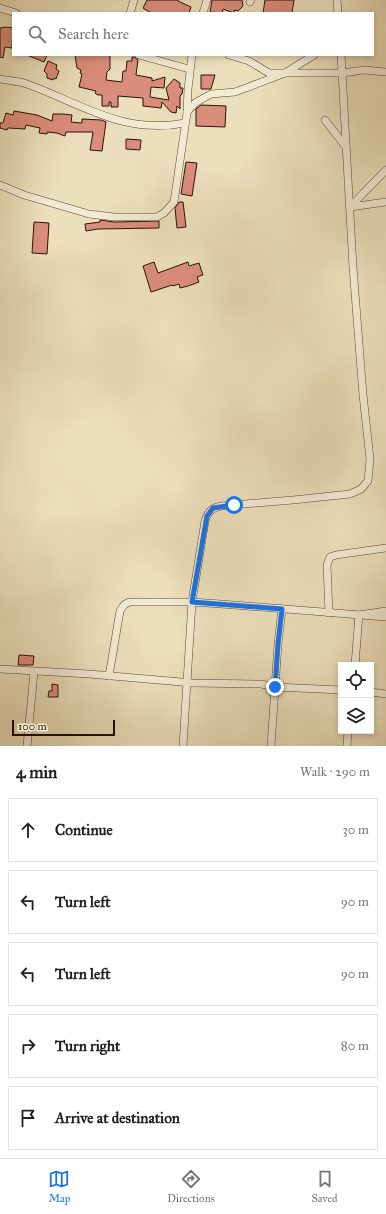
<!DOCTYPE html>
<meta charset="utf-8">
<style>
body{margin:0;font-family:"IM FELL Great Primer",serif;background:#f2f2f2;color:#222}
.controls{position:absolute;right:12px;bottom:12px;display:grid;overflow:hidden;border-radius:0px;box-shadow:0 2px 6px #0003}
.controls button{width:36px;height:36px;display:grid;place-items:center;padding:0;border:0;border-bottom:1px solid #e0e0e0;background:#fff;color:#222;font:20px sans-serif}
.scale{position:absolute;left:12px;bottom:10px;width:103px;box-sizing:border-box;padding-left:4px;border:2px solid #271305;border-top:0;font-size:11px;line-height:14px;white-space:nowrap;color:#271305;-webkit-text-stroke:3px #f3ead3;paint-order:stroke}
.stop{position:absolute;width:12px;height:12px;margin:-9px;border:3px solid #1a73e8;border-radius:50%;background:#fff}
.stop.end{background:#1a73e8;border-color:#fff;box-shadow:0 1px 4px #0008}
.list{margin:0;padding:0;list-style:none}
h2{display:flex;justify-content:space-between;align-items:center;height:52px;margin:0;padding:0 16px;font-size:17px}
h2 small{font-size:13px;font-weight:400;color:#767676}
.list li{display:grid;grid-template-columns:26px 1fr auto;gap:12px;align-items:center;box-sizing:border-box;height:64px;margin:0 8px 8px;padding:0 8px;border:1px solid #e0e0e0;border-radius:0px}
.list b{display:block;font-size:15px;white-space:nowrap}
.list em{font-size:13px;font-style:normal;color:#767676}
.icon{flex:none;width:22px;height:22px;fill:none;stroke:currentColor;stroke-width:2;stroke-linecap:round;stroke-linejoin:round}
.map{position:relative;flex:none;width:386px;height:746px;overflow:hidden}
.search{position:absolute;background:#fff;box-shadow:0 2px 6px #0003;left:12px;right:12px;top:12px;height:44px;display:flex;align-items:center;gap:10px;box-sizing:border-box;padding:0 14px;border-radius:0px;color:#767676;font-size:15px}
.sheet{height:412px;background:#fff}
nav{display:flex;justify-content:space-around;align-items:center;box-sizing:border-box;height:56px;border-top:1px solid #e0e0e0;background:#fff;font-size:11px;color:#767676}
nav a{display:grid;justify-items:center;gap:2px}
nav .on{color:#1a73e8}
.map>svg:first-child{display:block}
.building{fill:#db8d7c;stroke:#271305}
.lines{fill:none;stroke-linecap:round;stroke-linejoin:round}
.street-casing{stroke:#584633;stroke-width:8}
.street{stroke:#f3ead3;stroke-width:7}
.route{stroke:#1a73e8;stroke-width:5}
</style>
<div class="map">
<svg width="386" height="746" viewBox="0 0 386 746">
<rect width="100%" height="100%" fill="#ecdfbc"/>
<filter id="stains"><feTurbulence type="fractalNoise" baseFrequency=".005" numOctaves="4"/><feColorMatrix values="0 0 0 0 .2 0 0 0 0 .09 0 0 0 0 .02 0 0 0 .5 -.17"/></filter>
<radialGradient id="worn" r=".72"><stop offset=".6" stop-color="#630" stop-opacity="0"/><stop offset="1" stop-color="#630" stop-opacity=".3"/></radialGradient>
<g class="building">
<polygon points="147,0 178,0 178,1 191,7 189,13 151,13 143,8"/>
<polygon points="212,0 242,0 243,6 238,11 234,10 234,13 223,9 222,13 210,12"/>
<polygon points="265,0 294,0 292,13 263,13"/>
<polygon points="7,27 13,28 12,48 5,47 3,58 0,57 0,28"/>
<polygon points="27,55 47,55 44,62"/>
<polygon points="75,55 110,55 110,69 107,72 106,80 122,82 123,71 126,71 127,61 132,61 132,57 134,57 138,60 136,75 152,78 152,81 165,77 164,88 151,87 150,97 169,100 166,88 174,79 180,83 180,88 183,88 182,94 180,96 180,109 177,106 176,113 171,112 162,102 161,108 143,106 143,98 118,96 118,107 111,107 111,102 109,102 109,106 102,106 102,95 98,95 95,93 96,91 79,87 82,74 80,73 81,70 77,68"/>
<polygon points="48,61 57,65 56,69 59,71 56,79 54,78 53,80 47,78 47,74 44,71"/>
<polygon points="201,75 215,75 211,89 201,89"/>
<polygon points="201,105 226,106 225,127 196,126 196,109"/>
<polygon points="14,111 37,115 52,121 53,114 62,114 72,115 71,122 82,123 82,119 101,120 106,122 102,151 90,150 93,132 66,132 65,136 57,133 47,132 47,134 39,133 40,128 26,125 25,129 8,128 7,130 0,128 0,123 3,123 6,113 13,115"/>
<polygon points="126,139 141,140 140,150 126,149"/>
<polygon points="186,162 197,163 192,196 181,194"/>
<polygon points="179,202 183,202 186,227 177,228 175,208"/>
<polygon points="100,220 114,222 159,221 159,228 98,229 86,231 85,224 100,222"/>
<polygon points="34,222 49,223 47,254 32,253"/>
<polygon points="154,262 158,273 188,262 189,266 199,263 203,275 197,277 199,282 188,286 180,288 179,284 173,286 172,285 151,292 143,266"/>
<polygon points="19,655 34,656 33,665 18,665"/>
<polygon points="52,684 58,685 58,697 48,697 49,691 52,691"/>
</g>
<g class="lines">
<g class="street-casing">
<g id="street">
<polyline points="337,0 338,13"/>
<polyline points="250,2 251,0"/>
<polyline points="0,8 16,13"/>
<polyline points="130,13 134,0"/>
<polyline points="203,13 207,0"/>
<polyline points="139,55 189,69"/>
<polyline points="229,55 249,61 269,73 342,73 364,70 386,72"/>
<path d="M0,79c9,2 19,2 27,5 55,20 96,51 158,39"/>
<polyline points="187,112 195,103 211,94 235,92 246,88 285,73 314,55"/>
<polyline points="325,120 346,147"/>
<polyline points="0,185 24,195 89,214 114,217 157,217 164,213 174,202 187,113 188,89 192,55"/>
<polyline points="350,207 386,170"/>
<polyline points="350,207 386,202"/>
<polyline points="329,613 327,565 330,557 336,555 386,548"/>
<polyline points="355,665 359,615 386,611"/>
<polyline points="0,669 89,674 193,683 261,684 275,687 341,690"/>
<polyline points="109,676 120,611 124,605 129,602 192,602 221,604 386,617"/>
<polyline points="371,692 386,694"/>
<polyline points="27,746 34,672"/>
<path d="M183,746l9,-144 13,-81c3,-9 6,-13 16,-15l72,-6 57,-6 11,-5 7,-8 2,-22 -7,-64 -10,-128 -12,-212"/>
<polyline points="271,746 278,644 282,609"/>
<polyline points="347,746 348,731"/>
</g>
</g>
<use href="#street" class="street"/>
</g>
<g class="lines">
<polyline class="route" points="234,505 213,508 207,516 192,602 282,609 278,644 275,687"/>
</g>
<rect width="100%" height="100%" filter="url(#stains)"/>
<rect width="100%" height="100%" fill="url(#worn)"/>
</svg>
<div class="controls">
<button><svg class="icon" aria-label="locate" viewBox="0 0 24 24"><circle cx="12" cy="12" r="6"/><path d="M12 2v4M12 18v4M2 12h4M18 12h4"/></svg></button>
<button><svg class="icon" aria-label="layers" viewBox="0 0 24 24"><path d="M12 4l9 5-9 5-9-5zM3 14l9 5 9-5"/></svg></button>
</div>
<div class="scale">100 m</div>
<div class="stop" style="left:234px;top:505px"></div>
<div class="stop end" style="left:275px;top:687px"></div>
<div class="search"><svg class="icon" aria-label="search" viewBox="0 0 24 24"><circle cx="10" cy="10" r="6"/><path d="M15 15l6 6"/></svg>Search here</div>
</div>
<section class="sheet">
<h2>4 min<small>Walk · 290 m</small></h2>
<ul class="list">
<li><svg class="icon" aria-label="ahead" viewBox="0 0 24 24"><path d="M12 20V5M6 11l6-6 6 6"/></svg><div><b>Continue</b></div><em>30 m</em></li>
<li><svg class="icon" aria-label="left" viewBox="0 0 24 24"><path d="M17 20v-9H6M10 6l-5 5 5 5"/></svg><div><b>Turn left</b></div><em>90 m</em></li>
<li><svg class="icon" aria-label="left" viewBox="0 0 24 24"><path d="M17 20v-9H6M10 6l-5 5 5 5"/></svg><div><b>Turn left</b></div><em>90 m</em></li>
<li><svg class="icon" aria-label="right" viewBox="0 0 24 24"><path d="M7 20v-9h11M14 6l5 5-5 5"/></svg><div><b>Turn right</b></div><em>80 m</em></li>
<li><svg class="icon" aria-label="arrive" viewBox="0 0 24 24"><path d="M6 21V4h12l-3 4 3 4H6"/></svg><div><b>Arrive at destination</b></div></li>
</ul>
</section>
<nav>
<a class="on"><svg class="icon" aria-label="map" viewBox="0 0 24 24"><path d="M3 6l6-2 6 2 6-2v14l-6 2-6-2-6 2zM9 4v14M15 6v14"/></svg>Map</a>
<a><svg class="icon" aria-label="directions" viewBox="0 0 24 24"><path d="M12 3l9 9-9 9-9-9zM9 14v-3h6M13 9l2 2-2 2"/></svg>Directions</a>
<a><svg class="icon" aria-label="saved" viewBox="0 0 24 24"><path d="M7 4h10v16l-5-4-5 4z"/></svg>Saved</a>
</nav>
